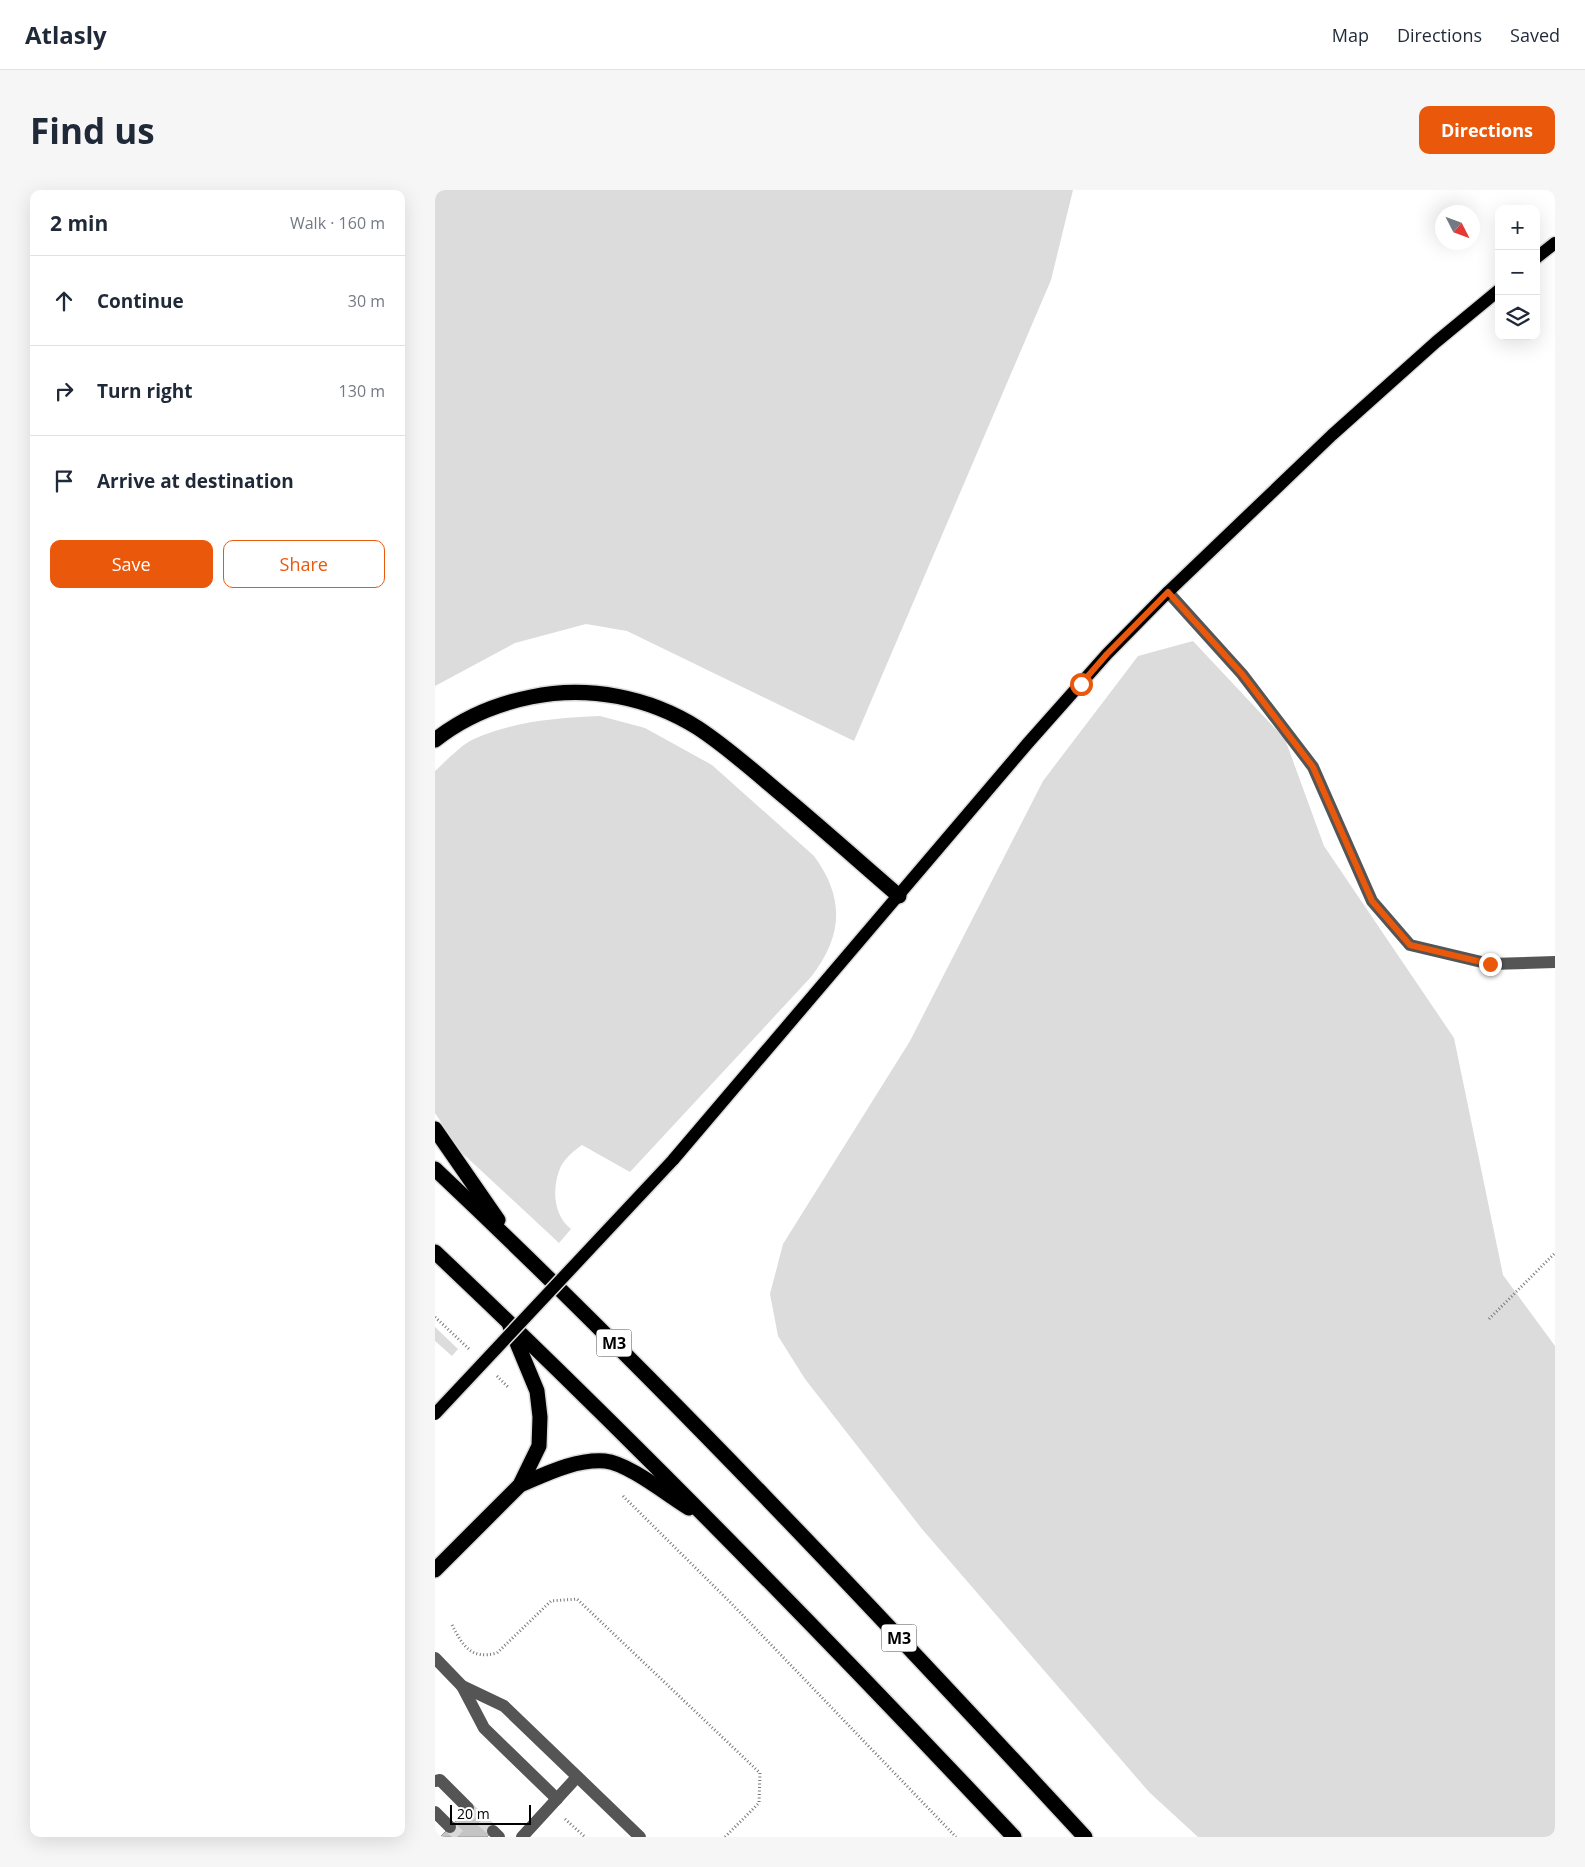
<!DOCTYPE html>
<meta charset="utf-8">
<style>
body{margin:0;font-family:"Open Sans",sans-serif;background:#f6f6f7;color:#1f2937}
.controls{position:absolute;right:15px;top:15px;display:grid;overflow:hidden;border-radius:10px;box-shadow:0 5px 20px #0002}
.controls button{width:45px;height:45px;display:grid;place-items:center;padding:0;border:0;border-bottom:1px solid #e0e1e3;background:#fff;color:#1f2937;font:25px sans-serif}
.compass{position:absolute;left:1000px;top:15px;width:45px;height:45px;border-radius:50%;background:#fff;box-shadow:0 5px 20px #0002;rotate:132deg}
.scale{position:absolute;left:15px;bottom:12px;width:81px;box-sizing:border-box;padding-left:5px;border:2px solid #000;border-top:0;font-size:14px;line-height:18px;white-space:nowrap;color:#000;-webkit-text-stroke:4px #fff;paint-order:stroke}
.stop{position:absolute;width:15px;height:15px;margin:-11px;border:4px solid #ea580c;border-radius:50%;background:#fff}
.stop.end{background:#ea580c;border-color:#fff;box-shadow:0 1px 5px #0008}
.list{margin:0;padding:0;list-style:none}
h2{display:flex;justify-content:space-between;align-items:center;height:65px;margin:0;padding:0 20px;font-size:21px}
h2 small{font-size:16px;font-weight:400;color:#747a83}
.list li{display:grid;grid-template-columns:32px 1fr auto;gap:15px;align-items:center;box-sizing:border-box;height:90px;padding:0 20px;border-top:1px solid #e0e1e3}
.list b{display:block;font-size:19px;white-space:nowrap}
.list em{font-size:16px;font-style:normal;color:#747a83}
.actions{display:flex;gap:10px;padding:15px 20px}
.actions a{flex:1;padding:11px 0;border:1px solid #ea580c;border-radius:10px;text-align:center;font-size:18px;color:#ea580c}
.actions .main{background:#ea580c;color:#fff}
.icon{flex:none;width:28px;height:28px;fill:none;stroke:currentColor;stroke-width:2;stroke-linecap:round;stroke-linejoin:round}
.map{position:relative;flex:none;width:1120px;height:1647px;overflow:hidden;border-radius:10px}
header{display:flex;align-items:center;gap:30px;box-sizing:border-box;height:70px;padding:0 25px;background:#fff;border-bottom:1px solid #e0e1e3}
header strong{font-size:24px}
nav{display:flex;gap:28px;margin-inline-start:auto;font-size:18px}
.intro{display:flex;align-items:center;justify-content:space-between;box-sizing:border-box;height:120px;padding:0 30px}
h1{margin:0;font-size:35px}
.button{padding:12px 22px;border-radius:10px;background:#ea580c;color:#fff;font-size:18px;font-weight:700}
main{display:flex;gap:30px;padding:0 30px}
aside{flex:1;background:#fff;border-radius:10px;box-shadow:0 5px 20px #0002}
.map>svg:first-child{display:block}
.green{fill:#dcdcdc}
.building{fill:#c4c4c4;stroke:#999}
.lines{fill:none;stroke-linecap:round;stroke-linejoin:round}
.minor-tunnel{stroke:#d9d9d9;stroke-width:12;stroke-dasharray:12 6;stroke-linecap:butt}
.major-casing{stroke:#dbdbdb;stroke-width:15}
.highway-casing{stroke:#dbdbdb;stroke-width:18}
.path{stroke:#777;stroke-width:3;stroke-dasharray:1 2.5;stroke-linecap:butt}
.minor{stroke:#555;stroke-width:12}
.major{stroke:#000;stroke-width:12}
.highway{stroke:#000;stroke-width:15}
.major-bridge-casing{stroke:#dbdbdb;stroke-width:15;stroke-linecap:butt}
.major-bridge{stroke:#000;stroke-width:12}
.route{stroke:#ea580c;stroke-width:6}
.labels{text-anchor:middle;dominant-baseline:central;stroke-width:5;stroke-linejoin:round;paint-order:stroke}
.shield{fill:#fff;stroke:#4c4c4c;stroke-width:1}
.shield-label{font-size:16px;font-weight:bold;fill:#000}
</style>
<header>
<strong>Atlasly</strong>
<nav><a>Map</a><a>Directions</a><a>Saved</a></nav>
</header>
<div class="intro"><h1>Find us</h1><a class="button">Directions</a></div>
<main>
<aside>
<h2>2 min<small>Walk · 160 m</small></h2>
<ul class="list">
<li><svg class="icon" aria-label="ahead" viewBox="0 0 24 24"><path d="M12 20V5M6 11l6-6 6 6"/></svg><div><b>Continue</b></div><em>30 m</em></li>
<li><svg class="icon" aria-label="right" viewBox="0 0 24 24"><path d="M7 20v-9h11M14 6l5 5-5 5"/></svg><div><b>Turn right</b></div><em>130 m</em></li>
<li><svg class="icon" aria-label="arrive" viewBox="0 0 24 24"><path d="M6 21V4h12l-3 4 3 4H6"/></svg><div><b>Arrive at destination</b></div></li>
</ul>
<div class="actions"><a class="main">Save</a><a>Share</a></div>
</aside>
<div class="map">
<svg width="1120" height="1647" viewBox="0 0 1120 1647">
<rect width="100%" height="100%" fill="#fff"/>
<g class="green">
<polygon points="0,0 638,0 616,90 419,551 192,441 151,434 80,453 0,496"/>
<polygon points="758,451 850,549 889,656 1019,848 1068,1085 1120,1156 1120,1647 763,1647 714,1602 487,1339 370,1189 343,1146 335,1104 348,1054 475,851 608,591 703,466"/>
<path d="M165,526l45,12 67,37 102,91c31,42 29,80 -3,121l-181,195 -48,-27c-9,6 -20,16 -23,26 -7,20 -5,45 12,58l-12,14 -99,-92 -25,-38v-342c11,-10 27,-27 39,-32 40,-18 83,-21 126,-23z"/>
<polygon points="0,1137 23,1159 17,1166 0,1151"/>
</g>
<polygon class="building" points="37,1615 61,1638 52,1647 5,1647"/>
<g class="lines">
<g class="minor-tunnel">
<polyline points="33,1618 58,1641"/>
<polyline points="15,1637 26,1647"/>
</g>
<g class="major-casing">
<g id="major">
<polyline points="1101,68 1120,53"/>
<polyline points="238,970 593,553 672,464 733,402 897,245 1001,152 1064,100"/>
</g>
</g>
<g class="highway-casing">
<g id="highway">
<path d="M0,550c28,-22 61,-36 96,-43 57,-12 118,0 167,31 32,21 60,47 89,71 38,32 75,65 112,97"/>
<polyline points="0,939 63,1030"/>
<path d="M0,979c226,213 439,440 650,668"/>
<path d="M0,1062c199,188 391,385 579,585"/>
<path d="M85,1295c26,-11 55,-26 85,-24 23,2 64,35 84,47"/>
<polyline points="0,1380 85,1295 104,1256 105,1227 102,1201 75,1136"/>
</g>
</g>
<g class="path">
<polyline points="0,1127 34,1159"/>
<polyline points="1054,1129 1120,1063"/>
<polyline points="62,1186 74,1198"/>
<polyline points="188,1306 296,1413 521,1647"/>
<path d="M17,1435c11,21 19,35 45,28l54,-52 26,-2 183,174 -1,30 -34,34"/>
<polyline points="130,1629 150,1647"/>
</g>
<g class="minor">
<polyline points="733,402 807,484 878,577 937,711 975,755 1055,774 1120,772"/>
<polyline points="0,1468 27,1496 69,1516 205,1647"/>
<polyline points="27,1496 49,1538 122,1609"/>
<polyline points="0,1591 5,1590 33,1618"/>
<polyline points="0,1622 15,1637"/>
<polyline points="58,1641 64,1647"/>
<polyline points="87,1647 142,1587"/>
</g>
<use href="#major" class="major"/>
<use href="#highway" class="highway"/>
<g class="major-bridge-casing">
<polyline id="major-bridge" points="0,1224 238,970"/>
</g>
<use href="#major-bridge" class="major-bridge"/>
</g>
<g class="lines">
<polyline class="route" points="646,494 672,464 733,402 807,484 878,577 937,711 975,755 1055,774"/>
</g>
<g class="labels">
<g class="shield">
<rect x="161.5" y="1139.5" width="35" height="27" rx="4"/>
<rect x="446.5" y="1434.5" width="35" height="27" rx="4"/>
</g>
<g class="shield-label">
<text x="179" y="1153">М3</text>
<text x="464" y="1448">М3</text>
</g>
</g>
</svg>
<div class="controls">
<button>+</button>
<button>−</button>
<button><svg class="icon" aria-label="layers" viewBox="0 0 24 24"><path d="M12 4l9 5-9 5-9-5zM3 14l9 5 9-5"/></svg></button>
</div>
<svg class="compass" viewBox="-18 -18 36 36"><path d="M0-13l5 13h-10z" fill="#e53935"/><path d="M0 13l5-13h-10z" fill="#747a83"/></svg>
<div class="scale">20 m</div>
<div class="stop" style="left:646px;top:494px"></div>
<div class="stop end" style="left:1055px;top:774px"></div>
</div>
</main>
